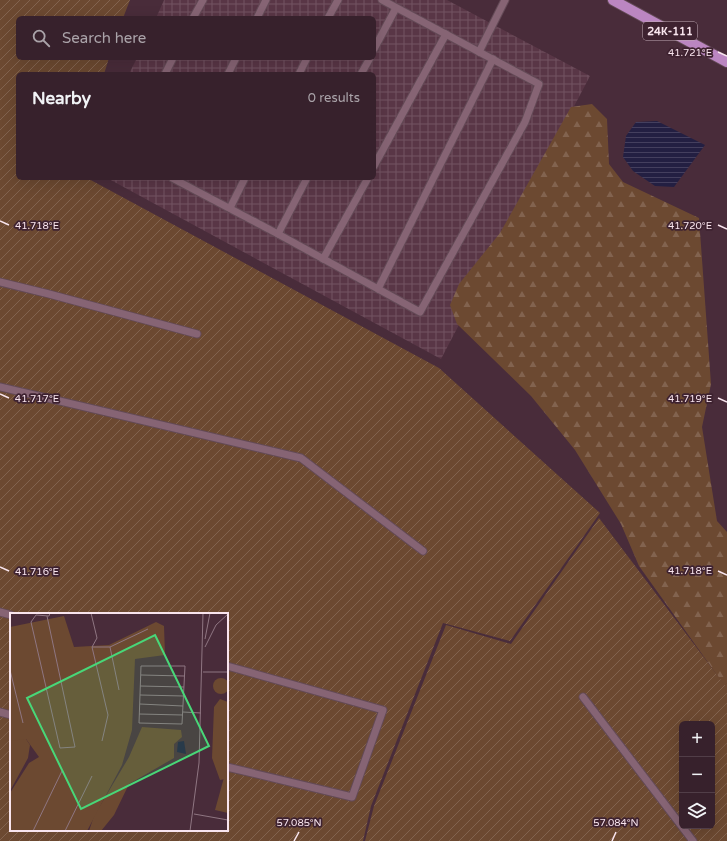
<!DOCTYPE html>
<meta charset="utf-8">
<style>
body{margin:0;font-family:"Varela Round",sans-serif;background:#422e38;color:#f1f3f6}
.controls{position:absolute;right:12px;bottom:12px;display:grid;overflow:hidden;border-radius:6px;box-shadow:0 4px 16px #0002}
.controls button{width:36px;height:36px;display:grid;place-items:center;padding:0;border:0;border-bottom:1px solid #513e48;background:#37212c;color:#f1f3f6;font:20px sans-serif}
.list{margin:0;padding:0;list-style:none}
h2{display:flex;justify-content:space-between;align-items:center;height:52px;margin:0;padding:0 16px;font-size:17px}
h2 small{font-size:13px;font-weight:400;color:#aaa3a9}
.icon{flex:none;width:22px;height:22px;fill:none;stroke:currentColor;stroke-width:2;stroke-linecap:round;stroke-linejoin:round}
.map{position:relative;flex:none;width:727px;height:841px;overflow:hidden}
.search{position:absolute;background:#37212c;box-shadow:0 4px 16px #0002;left:16px;top:16px;width:360px;height:44px;display:flex;align-items:center;gap:10px;box-sizing:border-box;padding:0 14px;border-radius:6px;color:#aaa3a9;font-size:15px}
.panel{position:absolute;background:#37212c;box-shadow:0 4px 16px #0002;left:16px;top:72px;width:360px;height:108px;border-radius:6px}
.map>svg:first-child{display:block}
.industrial{fill:url(#industrial-grid)}
.forest{fill:url(#forest-firs)}
.garden{fill:url(#garden-furrows);fill-rule:evenodd}
.water{fill:url(#water-rules)}
.lines{fill:none;stroke-linecap:round;stroke-linejoin:round}
.lane-casing{stroke:#634a56;stroke-width:9}
.primary-casing{stroke:#634a56;stroke-width:12}
.lane{stroke:#866474;stroke-width:7}
.primary{stroke:#bb86c1;stroke-width:10}
.ticks{fill:none;stroke:#f9e5ee;stroke-width:1.5}
.labels{text-anchor:middle;dominant-baseline:central;stroke-width:3.5;stroke-linejoin:round;paint-order:stroke}
.shield{fill:#3e2230;stroke:#c1aab5;stroke-width:1}
.shield-label{font-size:11px;font-weight:bold;fill:#f9e5ee}
.inset-road{fill:none;stroke:#8f7682;stroke-width:1}
.view{fill:#48d778;fill-opacity:0.15;stroke:#48d778;stroke-width:2}
.inset-edge{fill:none;stroke:#f9e5ee;stroke-width:2}
.ticks-label{font-size:10px;text-anchor:middle;fill:#f9e5ee;stroke:#3e2230;stroke-width:3.5;stroke-linejoin:round;paint-order:stroke}
</style>
<div class="map">
<svg width="727" height="841" viewBox="0 0 727 841">
<defs>
<pattern id="industrial-grid" width="8" height="8" patternUnits="userSpaceOnUse"><rect width="8" height="8" fill="#593646"/><path d="M0 4h8M4 0v8" fill="none" stroke="#725361"/></pattern>
<pattern id="forest-firs" width="22" height="20" patternUnits="userSpaceOnUse"><rect width="22" height="20" fill="#6c4931"/><path d="M5 1l3.5 6h-7zM16 11l3.5 6h-7z" fill="#82634f"/></pattern>
<pattern id="garden-furrows" width="10" height="10" patternUnits="userSpaceOnUse"><rect width="10" height="10" fill="#6c4931"/><path d="M-1 1l2-2M0 10L10 0M9 11l2-2" fill="none" stroke="#82634f"/></pattern>
<pattern id="water-rules" width="6" height="5" patternUnits="userSpaceOnUse"><rect width="6" height="5" fill="#231f42"/><path d="M0 2.5h6" fill="none" stroke="#443f5e"/></pattern>
</defs>
<rect width="100%" height="100%" fill="#492c3a"/>
<polygon class="industrial" points="164,0 447,0 590,76 441,359 107,178 374,178 374,74 129,74 137,58 374,58 374,18 156,18"/>
<polygon class="forest" points="592,104 607,119 609,164 623,182 699,218 711,384 702,427 717,521 727,532 727,689 639,566 621,524 575,450 531,396 457,324 450,305 459,284 500,233 571,107"/>
<g class="garden">
<path d="M0,0h130l-7,18h-105v40h91l-5,16h-86v104h69l352,190 161,145 -90,128 -67,-18 -72,183 -8,35h-363zM11,614h216v216h-216z"/>
<path d="M599,518l128,170v153h-362l9,-35 72,-181 65,19zM682,724h30v102h-30z"/>
</g>
<polygon class="water" points="657,121 705,145 674,187 655,186 633,171 623,157 626,136 636,122"/>
<g class="lines">
<g class="lane-casing">
<g id="lane">
<polyline points="193,18 203,0"/>
<polyline points="257,18 266,0"/>
<polyline points="328,18 338,0"/>
<polyline points="374,49 396,8"/>
<polyline points="479,52 505,0"/>
<polyline points="165,74 173,58"/>
<polyline points="228,74 236,58"/>
<polyline points="299,74 307,58"/>
<polyline points="361,74 370,58"/>
<polyline points="374,166 446,34"/>
<polyline points="172,178 278,234 420,312 525,122 539,84 382,0"/>
<polyline points="230,208 245,178"/>
<polyline points="278,234 307,178"/>
<polyline points="323,259 368,178"/>
<polyline points="0,282 49,294 197,334"/>
<polyline points="378,289 493,59"/>
<polyline points="0,387 301,458 423,551"/>
<polyline points="0,612 11,615"/>
<polyline points="227,666 383,710 352,797 227,767"/>
<polyline points="583,697 693,841"/>
<polyline points="0,712 11,715"/>
</g>
</g>
<g class="primary-casing">
<polyline id="primary" points="613,0 727,62"/>
</g>
<use href="#lane" class="lane"/>
<use href="#primary" class="primary"/>
</g>
<path class="ticks" d="M718,52l9,4M0,221l9,4M718,225l9,4M0,394l9,4M718,398l9,4M0,567l9,4M718,571l9,4M294,841l5,-9M612,841l4,-9"/>
<g class="labels">
<rect class="shield" x="643" y="22" width="54" height="18" rx="3"/>
<g class="shield-label">
<text x="670" y="31">24К-111</text>
</g>
</g>
<g transform="translate(10 613)">
<rect width="218" height="218" fill="#492c3a"/>
<path d="M210,86l8,3v67l-3,10 -5,1 -8,-22 2,-51zM132,114l39,3 1,7 -8,7v14l-45,26 -15,31 -13,16h-12l5,-15 35,-59zM0,125l16,1 4,6 -2,13 -18,33z" fill="#6c4931"/>
<path d="M203 73a8 8 0 1 1 16 0a8 8 0 1 1-16 0Z" fill="#6c4931"/>
<path d="M54,3l10,31 35,-2 47,-23 8,4 1,29 -30,4 -3,71 -10,35 -35,66h-77v-38l19,-30 10,-6 -13,-18 -16,2v-114zM218,150v50l-13,-3z" fill="#6c4931"/>
<path d="M174,128l2,13 -9,-2 1,-10z" fill="#231f42"/>
<path class="inset-road" d="M81,0l6,25 -5,9 16,68 -6,26M37,3l28,131 -15,1 -29,-126 5,-7 13,1 1,-3M195,26l5,-26M82,34h18l38,-18M100,34l9,43M195,34l11,-22 12,-11M131,53h44l-3,58 -43,-1zM0,57l13,53M193,59h25M131,62l43,1M130,73l44,1M130,82l44,1M130,91l43,2M173,99l18,1M129,101l44,1M184,201l34,6M23,218l29,-60M55,218l27,-55M180,218l9,-68 4,-150"/>
<path class="view" d="M145,22l54,111 -128,63 -54,-111z"/>
<rect width="218" height="218" class="inset-edge"/>
</g>
<g class="ticks-label">
<text x="690" y="56">41.721°E</text>
<text x="690" y="229">41.720°E</text>
<text x="37" y="229">41.718°E</text>
<text x="690" y="402">41.719°E</text>
<text x="37" y="402">41.717°E</text>
<text x="690" y="574">41.718°E</text>
<text x="37" y="575">41.716°E</text>
<text x="299" y="826">57.085°N</text>
<text x="616" y="826">57.084°N</text>
</g>
</svg>
<div class="controls">
<button>+</button>
<button>−</button>
<button><svg class="icon" aria-label="layers" viewBox="0 0 24 24"><path d="M12 4l9 5-9 5-9-5zM3 14l9 5 9-5"/></svg></button>
</div>
<div class="search"><svg class="icon" aria-label="search" viewBox="0 0 24 24"><circle cx="10" cy="10" r="6"/><path d="M15 15l6 6"/></svg>Search here</div>
<section class="panel">
<h2>Nearby<small>0 results</small></h2>
<ul class="list">
</ul>
</section>
</div>
